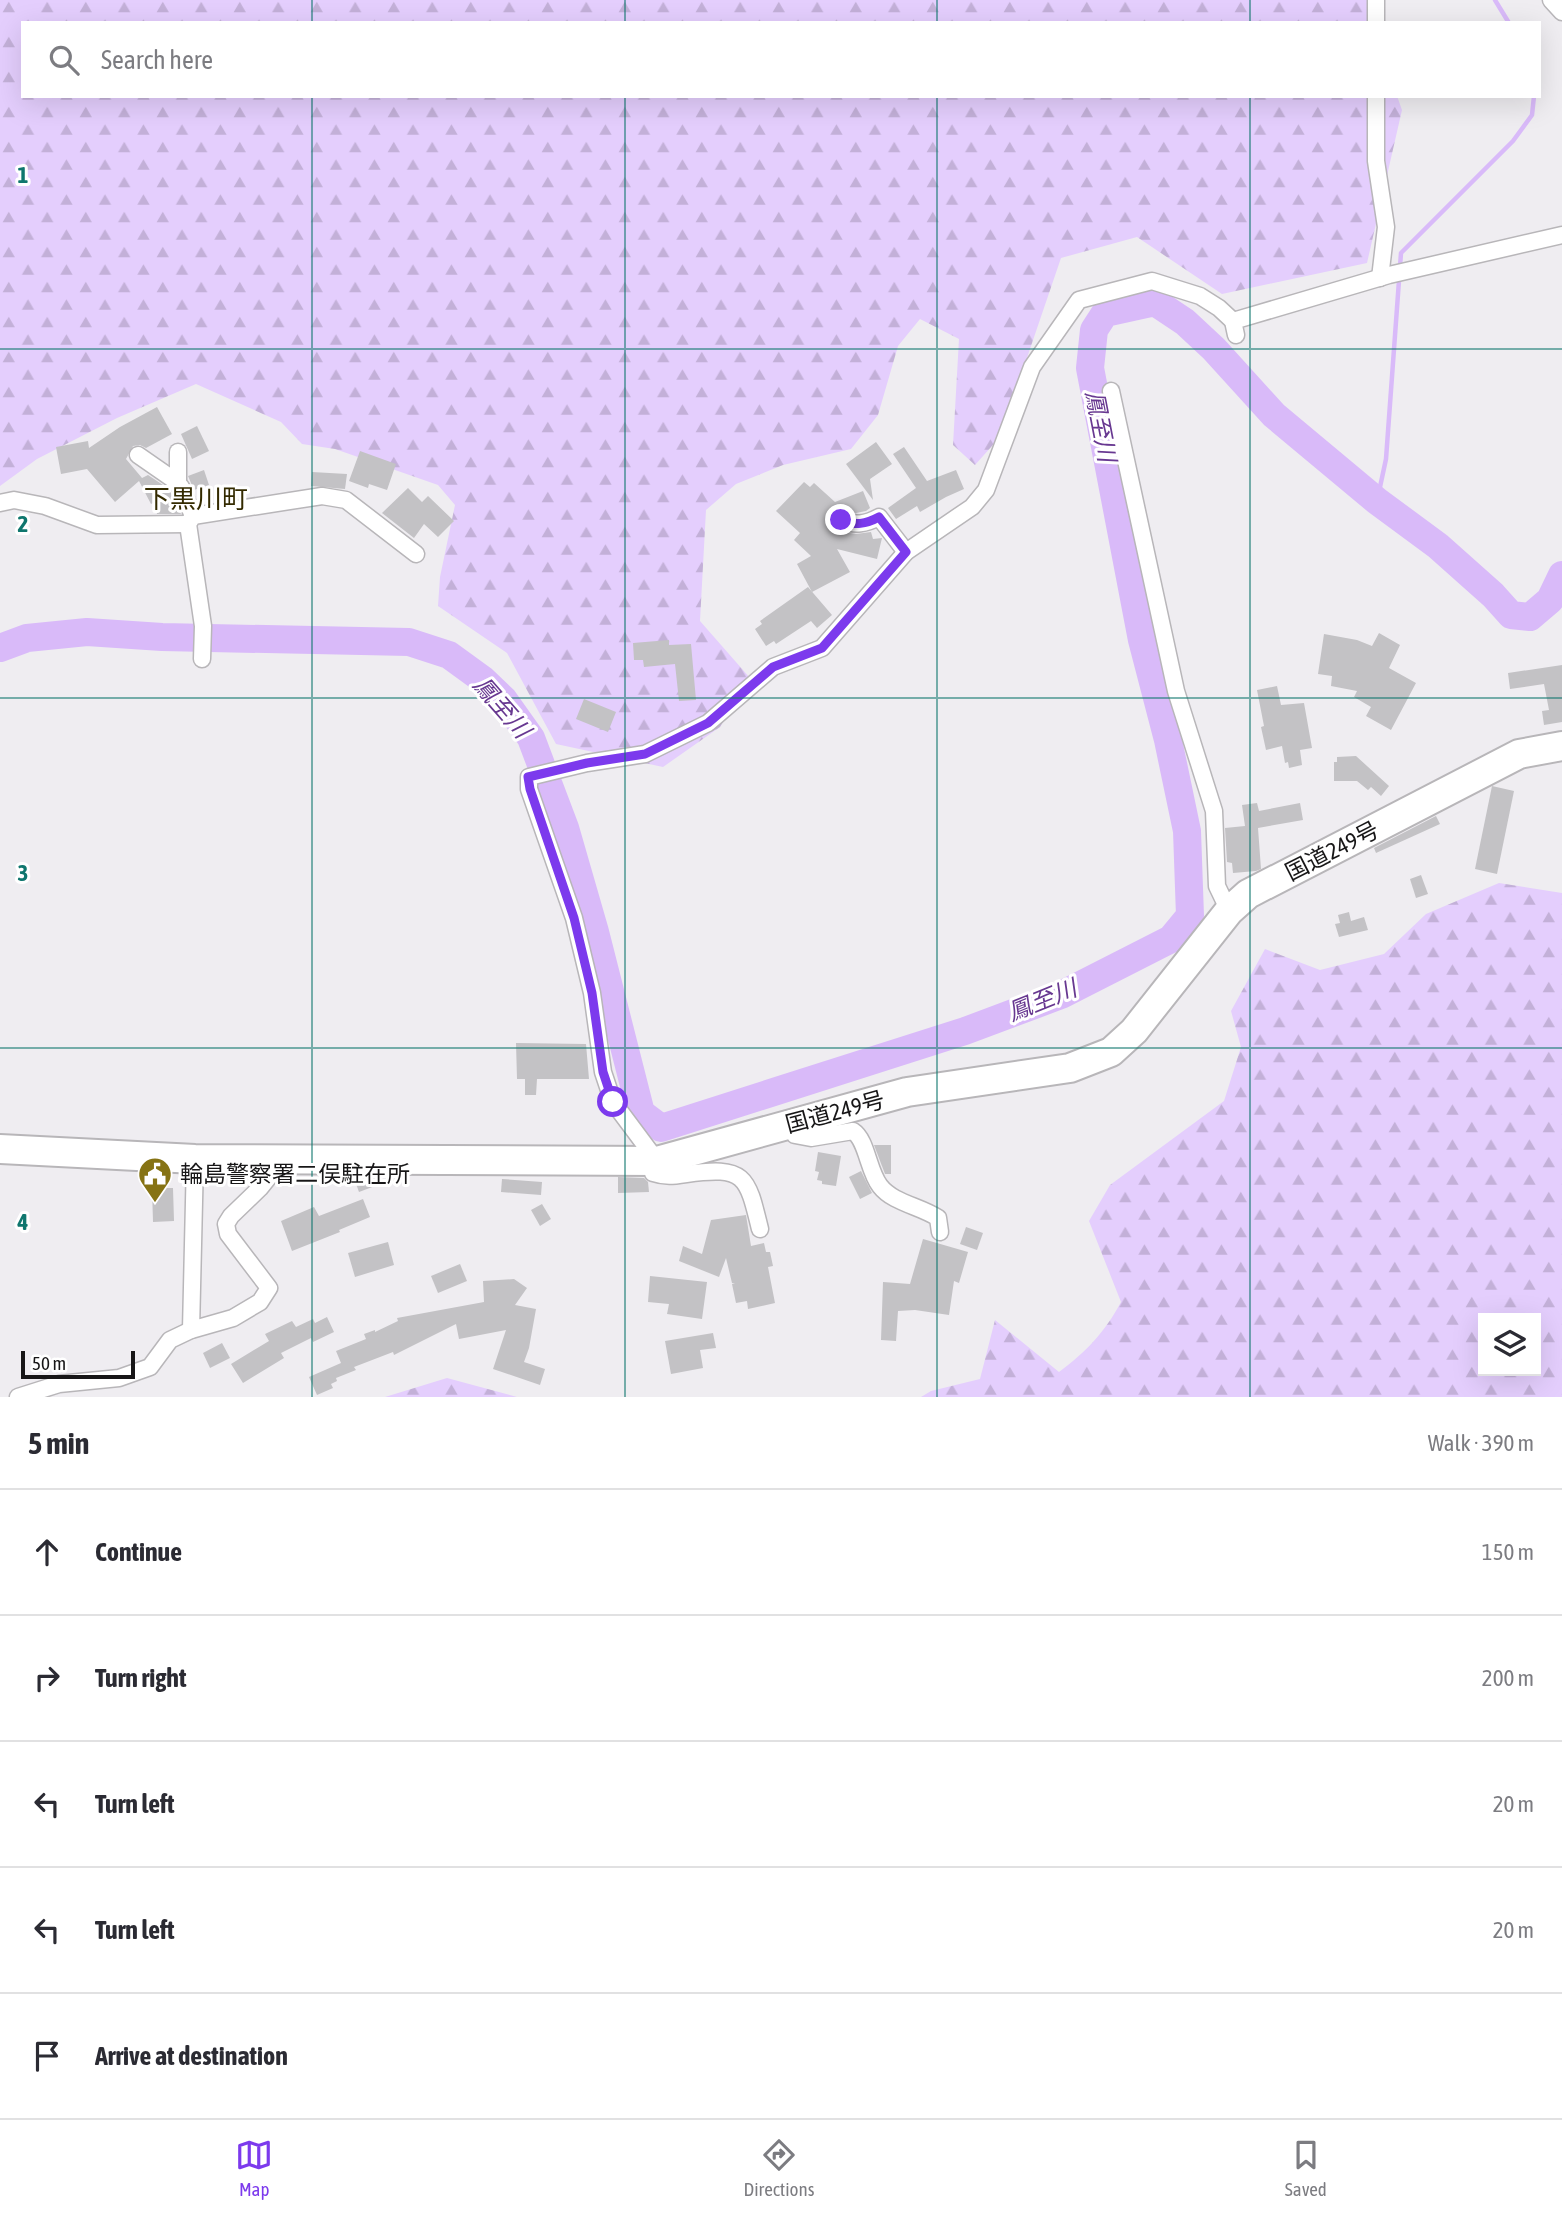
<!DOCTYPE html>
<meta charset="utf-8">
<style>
body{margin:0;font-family:"Asap Condensed","Noto Sans JP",sans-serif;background:#f2f2f3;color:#2b2b33}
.controls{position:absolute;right:21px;bottom:21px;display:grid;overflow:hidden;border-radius:0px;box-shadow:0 7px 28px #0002}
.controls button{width:63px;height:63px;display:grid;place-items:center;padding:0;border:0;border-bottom:2px solid #e1e1e2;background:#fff;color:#2b2b33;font:35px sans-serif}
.scale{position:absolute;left:21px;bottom:18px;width:114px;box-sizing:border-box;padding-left:7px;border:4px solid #171617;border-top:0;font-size:19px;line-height:24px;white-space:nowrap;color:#171617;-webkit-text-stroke:5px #fff;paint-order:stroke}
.stop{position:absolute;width:21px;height:21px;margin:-16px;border:5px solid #7c3aed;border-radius:50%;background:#fff}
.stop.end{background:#7c3aed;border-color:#fff;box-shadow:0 2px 7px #0008}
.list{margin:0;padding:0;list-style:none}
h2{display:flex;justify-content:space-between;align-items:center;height:91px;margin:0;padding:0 28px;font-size:30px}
h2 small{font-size:23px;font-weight:400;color:#7c7c81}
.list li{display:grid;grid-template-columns:46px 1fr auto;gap:21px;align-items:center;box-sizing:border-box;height:126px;padding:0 28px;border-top:2px solid #e1e1e2}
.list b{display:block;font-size:26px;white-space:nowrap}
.list em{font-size:23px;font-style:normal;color:#7c7c81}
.icon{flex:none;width:38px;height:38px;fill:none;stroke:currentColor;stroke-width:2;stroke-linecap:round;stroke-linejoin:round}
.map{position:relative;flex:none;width:1562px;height:1397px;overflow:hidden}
.search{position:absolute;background:#fff;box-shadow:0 7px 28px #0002;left:21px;right:21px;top:21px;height:77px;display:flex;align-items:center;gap:18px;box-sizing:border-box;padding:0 24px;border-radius:0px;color:#7c7c81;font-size:26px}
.sheet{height:721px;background:#fff}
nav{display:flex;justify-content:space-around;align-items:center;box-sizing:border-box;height:98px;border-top:2px solid #e1e1e2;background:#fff;font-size:19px;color:#7c7c81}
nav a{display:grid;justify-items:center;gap:4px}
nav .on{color:#7c3aed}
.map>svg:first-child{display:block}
.forest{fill:url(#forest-firs);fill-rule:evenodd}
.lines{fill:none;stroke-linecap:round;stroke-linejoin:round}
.stream{stroke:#d9baf9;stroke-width:4.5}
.river{stroke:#d9baf9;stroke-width:28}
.building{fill:#c3c2c5}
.street-casing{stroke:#b8b6b9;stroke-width:19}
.highway-casing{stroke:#b8b6b9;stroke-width:32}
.street{stroke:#fff;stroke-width:16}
.highway{stroke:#fff;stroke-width:28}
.route{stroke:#7c3aed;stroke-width:9}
.grid{fill:none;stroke:#0f766e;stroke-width:2;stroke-opacity:0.55}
.labels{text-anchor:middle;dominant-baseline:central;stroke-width:6;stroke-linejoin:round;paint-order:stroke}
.street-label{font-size:23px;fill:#171617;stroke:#fff}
.poi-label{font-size:23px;fill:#171617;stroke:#fff;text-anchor:start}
.water-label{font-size:24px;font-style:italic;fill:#683891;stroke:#fff}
.quarter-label{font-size:26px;fill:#332a00;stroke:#fff}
.grid-label{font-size:23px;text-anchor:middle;font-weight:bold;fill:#0f766e;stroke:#fff;stroke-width:6;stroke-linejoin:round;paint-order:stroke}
</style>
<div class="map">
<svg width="1562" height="1397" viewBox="0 0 1562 1397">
<defs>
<pattern id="forest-firs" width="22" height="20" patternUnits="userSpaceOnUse" patternTransform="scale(1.75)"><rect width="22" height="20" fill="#e4cefd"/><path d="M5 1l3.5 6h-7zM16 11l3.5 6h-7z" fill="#c3b0d8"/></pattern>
</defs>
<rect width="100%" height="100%" fill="#efedf1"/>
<g class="forest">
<polygon points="0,0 1370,0 1375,23 23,23 23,96 1397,96 1402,110 1367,263 1222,294 1137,237 1061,258 1000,437 975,465 953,445 959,339 920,319 898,346 878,415 851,449 783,465 736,484 706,510 700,621 750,678 720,727 663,767 556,744 507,653 438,606 440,577 455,505 438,485 335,449 302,444 281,422 196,384 117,418 37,459 0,486"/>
<path d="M1499,883l63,10v504h-641l10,-6 49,-12 15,-59 64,52c27,-20 46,-40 62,-70l-32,-81 21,-36 114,-84 17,-54 -10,-36 34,-62 55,21 64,-16 42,-40zM1536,1318v53h-53v-53z"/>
<polygon points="447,1378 517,1397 385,1397"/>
</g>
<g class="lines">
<g class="stream">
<polyline points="1495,0 1509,23"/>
<polyline points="1377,501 1386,459 1401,253 1513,141 1532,115 1534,96"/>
</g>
<polyline class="river" points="0,648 27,638 87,632 162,637 409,642 449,655 482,679 504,700 531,738 565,828 595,932 641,1113 661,1128 965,1031 1061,995 1171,939 1190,916 1187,831 1168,740 1142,640 1090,368 1094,330 1105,313 1155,302 1185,322 1214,349 1274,415 1377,501 1438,546 1493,595 1511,615 1530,617 1550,600 1562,575"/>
</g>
<g class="building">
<polygon points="157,407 172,434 146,448 140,445 133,446 126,459 142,478 148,475 169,489 181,514 157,514 155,502 151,504 139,481 115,502 87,469 61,474 56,447 88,441 89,448 120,427"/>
<polygon points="197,426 209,451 192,459 181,434"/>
<polygon points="876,442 892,464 870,479 873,500 846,464"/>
<polygon points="904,447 927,481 956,470 964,489 946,497 920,512 917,506 896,519 888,508 916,488 893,454"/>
<polygon points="360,451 396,464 387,490 369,484 368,488 349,481"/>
<polygon points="204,470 209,485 194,490 188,476"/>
<polygon points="312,472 347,474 345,489 311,486"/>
<polygon points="804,482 810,487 814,483 835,502 863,491 870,508 866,511 856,513 839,510 831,516 831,522 833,527 843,532 856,534 871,532 873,539 882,538 877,559 837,549 850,572 812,592 797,564 811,556 794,540 800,533 776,511"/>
<polygon points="408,488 422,502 428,496 454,521 438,537 424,524 414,538 382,513"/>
<polygon points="808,587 832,615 817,628 811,621 776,644 774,641 766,646 755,629 762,624 760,621"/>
<polygon points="1379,633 1400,645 1389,668 1416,683 1391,730 1366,716 1371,707 1354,697 1357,691 1331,686 1332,676 1318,674 1324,634 1357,640 1372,646"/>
<polygon points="669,640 669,645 691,644 696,700 679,701 675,664 644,667 643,660 634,660 633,643"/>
<polygon points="1562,665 1562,722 1544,725 1542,711 1549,710 1544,684 1510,689 1508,673"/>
<polygon points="1277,686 1281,705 1304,703 1312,748 1300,750 1302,765 1289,768 1288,762 1285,763 1282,746 1266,750 1261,727 1264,726 1257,690"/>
<polygon points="584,699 616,712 608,732 576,719"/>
<polygon points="1356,756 1389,786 1381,796 1371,787 1368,790 1357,781 1334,781 1334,762 1337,762 1337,757"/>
<polygon points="1492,786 1514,791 1497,874 1475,869"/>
<polygon points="1257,803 1259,811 1300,803 1303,820 1258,828 1261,869 1256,871 1233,873 1232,863 1227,862 1225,828 1245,826 1242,805"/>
<polygon points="1436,816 1440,824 1376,853 1374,848"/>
<polygon points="1421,875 1428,894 1416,898 1410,879"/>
<polygon points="1349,912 1351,921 1364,917 1368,930 1339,937 1335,924 1340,923 1338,915"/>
<polygon points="516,1043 586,1044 589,1079 537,1079 536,1095 525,1095 525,1079 517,1079"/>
<polygon points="874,1145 891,1145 891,1174 885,1174"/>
<polygon points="818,1152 841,1156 836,1186 822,1184 822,1181 817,1180 819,1172 815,1171"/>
<polygon points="861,1171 872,1193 860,1199 849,1177"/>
<polygon points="368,1176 371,1176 375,1186 359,1192 355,1181"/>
<polygon points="618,1177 644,1178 648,1182 649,1192 618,1193"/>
<polygon points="502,1179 542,1182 541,1195 501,1192"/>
<polygon points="152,1188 173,1188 174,1221 153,1222"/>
<polygon points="363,1199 370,1217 339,1230 340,1232 292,1251 281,1221 314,1207 319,1216"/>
<polygon points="542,1204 551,1219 540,1226 531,1210"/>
<polygon points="746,1215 751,1246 764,1243 766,1252 770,1252 773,1266 768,1267 775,1303 748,1309 747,1301 736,1303 732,1284 735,1284 732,1283 726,1258 719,1277 679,1261 683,1246 702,1254 711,1220"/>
<polygon points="966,1227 983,1233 977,1250 960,1244"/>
<polygon points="923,1239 968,1252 959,1283 954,1281 949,1315 915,1310 898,1311 896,1341 881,1340 883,1282 910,1284"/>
<polygon points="388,1242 394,1265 355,1277 348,1253"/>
<polygon points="460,1264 467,1281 438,1293 431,1276"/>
<polygon points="650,1276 707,1282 702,1319 667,1314 669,1304 648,1302"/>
<polygon points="514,1279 527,1288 515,1305 536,1309 529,1348 524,1362 545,1369 540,1385 493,1369 506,1330 459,1339 456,1324 394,1355 393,1352 354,1367 356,1370 336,1378 337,1381 331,1384 333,1388 317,1395 309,1377 341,1363 336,1351 366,1339 364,1334 375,1330 375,1332 398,1321 397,1318 484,1302 483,1281"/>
<polygon points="327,1317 334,1332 313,1342 311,1338 281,1353 284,1358 243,1383 231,1364 269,1341 265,1334 292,1321 296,1327 313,1319 315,1323"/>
<polygon points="713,1333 716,1348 700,1350 703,1368 671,1374 665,1341"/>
<polygon points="222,1343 230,1358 210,1368 203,1353"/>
</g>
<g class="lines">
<g class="street-casing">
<g id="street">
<polyline points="1551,0 1562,12"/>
<polyline points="1376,23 1376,0"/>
<polyline points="1376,96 1376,161 1386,227 1380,278"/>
<polyline points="1236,335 1233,321 1389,275 1562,235"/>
<polyline points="1111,391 1176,691 1214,811 1217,886 1229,911"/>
<polyline points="178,452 178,485"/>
<polyline points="138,455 174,480 181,487 193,516"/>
<polyline points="0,503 14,500 45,506 97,525 188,524"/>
<path d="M841,520c14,6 25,4 38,-3l27,35"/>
<polyline points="202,659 203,626 188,524 193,516 322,496 346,500 416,554"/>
<path d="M792,1123l3,12 16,3 42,-7c14,9 15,40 27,55 13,17 40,20 58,32l2,14"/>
<path d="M650,1161l3,12c12,4 20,3 33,1 59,-8 61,1 74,55"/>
<polyline points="657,1161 613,1102 603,1072 592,993 574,918 529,789 529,777 587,763 645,754 708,723 773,667 822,648 906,552 972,507 986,490 1032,367 1079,300 1152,281 1200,296 1219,308 1233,321"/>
<polyline points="191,1330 195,1159"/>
<polyline points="18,1397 59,1384 119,1378 150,1367 170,1340 191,1330 233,1318 260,1302 269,1288 228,1234 226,1224 231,1216 260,1188 284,1158"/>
</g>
</g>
<g class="highway-casing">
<polyline id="highway" points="0,1149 195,1159 657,1161 907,1092 1070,1068 1111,1052 1134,1031 1229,911 1248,894 1519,754 1562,746"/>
</g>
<use href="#street" class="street"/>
<use href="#highway" class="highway"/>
</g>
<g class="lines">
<path class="route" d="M613,1102l-10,-30 -11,-79 -18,-75 -44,-129 -2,-12 59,-14 58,-9 63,-31 65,-56 49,-19 84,-96 -27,-35c-13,7 -24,9 -38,3"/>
</g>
<path class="grid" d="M312,0v23M625,0v23M937,0v23M1250,0v23M312,96v1301M625,96v1301M937,96v1301M1250,96v1301M0,349h1562M0,698h1562M0,1048h1562"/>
<defs>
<g id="civic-pin" transform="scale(1.75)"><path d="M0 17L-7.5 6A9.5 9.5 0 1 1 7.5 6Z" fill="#867314" stroke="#fff"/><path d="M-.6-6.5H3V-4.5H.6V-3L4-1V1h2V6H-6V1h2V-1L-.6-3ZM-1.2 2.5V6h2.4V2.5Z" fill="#fff"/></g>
</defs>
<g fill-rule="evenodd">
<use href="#civic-pin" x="155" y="1174"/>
</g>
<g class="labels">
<g class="street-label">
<text transform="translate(1332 851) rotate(-27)">国道249号</text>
<text transform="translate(835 1112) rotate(-15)">国道249号</text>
</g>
<g class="poi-label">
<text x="180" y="1174">輪島警察署二俣駐在所</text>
</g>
<g class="water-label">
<text transform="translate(1101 426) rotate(79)">鳳至川</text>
<text transform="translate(502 707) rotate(49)">鳳至川</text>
<text transform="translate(1042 1000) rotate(-22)">鳳至川</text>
</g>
<g class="quarter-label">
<text x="196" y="499">下黒川町</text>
</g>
</g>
<g class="grid-label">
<text x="23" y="183">1</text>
<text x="23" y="532">2</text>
<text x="23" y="881">3</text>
<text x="23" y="1230">4</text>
</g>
</svg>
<div class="controls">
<button><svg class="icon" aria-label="layers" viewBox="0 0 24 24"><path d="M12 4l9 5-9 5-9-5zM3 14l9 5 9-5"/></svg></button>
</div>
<div class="scale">50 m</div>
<div class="stop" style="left:613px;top:1102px"></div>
<div class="stop end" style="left:841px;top:520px"></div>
<div class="search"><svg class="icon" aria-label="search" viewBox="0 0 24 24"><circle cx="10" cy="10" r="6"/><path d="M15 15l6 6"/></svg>Search here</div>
</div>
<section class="sheet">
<h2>5 min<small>Walk · 390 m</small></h2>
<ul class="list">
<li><svg class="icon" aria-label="ahead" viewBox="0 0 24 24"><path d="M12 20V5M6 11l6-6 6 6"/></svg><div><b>Continue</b></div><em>150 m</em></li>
<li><svg class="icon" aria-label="right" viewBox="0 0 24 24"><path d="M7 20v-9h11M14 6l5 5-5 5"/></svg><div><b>Turn right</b></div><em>200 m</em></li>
<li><svg class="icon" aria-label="left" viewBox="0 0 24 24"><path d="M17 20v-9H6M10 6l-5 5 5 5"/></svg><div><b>Turn left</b></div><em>20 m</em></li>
<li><svg class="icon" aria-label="left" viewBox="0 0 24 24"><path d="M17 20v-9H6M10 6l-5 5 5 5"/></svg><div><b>Turn left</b></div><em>20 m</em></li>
<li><svg class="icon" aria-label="arrive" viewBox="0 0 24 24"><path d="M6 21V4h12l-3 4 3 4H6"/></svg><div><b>Arrive at destination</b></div></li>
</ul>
</section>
<nav>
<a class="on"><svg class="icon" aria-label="map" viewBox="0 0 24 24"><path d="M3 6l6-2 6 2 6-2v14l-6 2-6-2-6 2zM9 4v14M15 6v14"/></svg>Map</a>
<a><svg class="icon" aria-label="directions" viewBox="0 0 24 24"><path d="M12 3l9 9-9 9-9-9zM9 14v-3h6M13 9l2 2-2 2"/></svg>Directions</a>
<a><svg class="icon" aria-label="saved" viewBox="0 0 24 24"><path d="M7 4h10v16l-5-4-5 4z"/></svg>Saved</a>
</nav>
